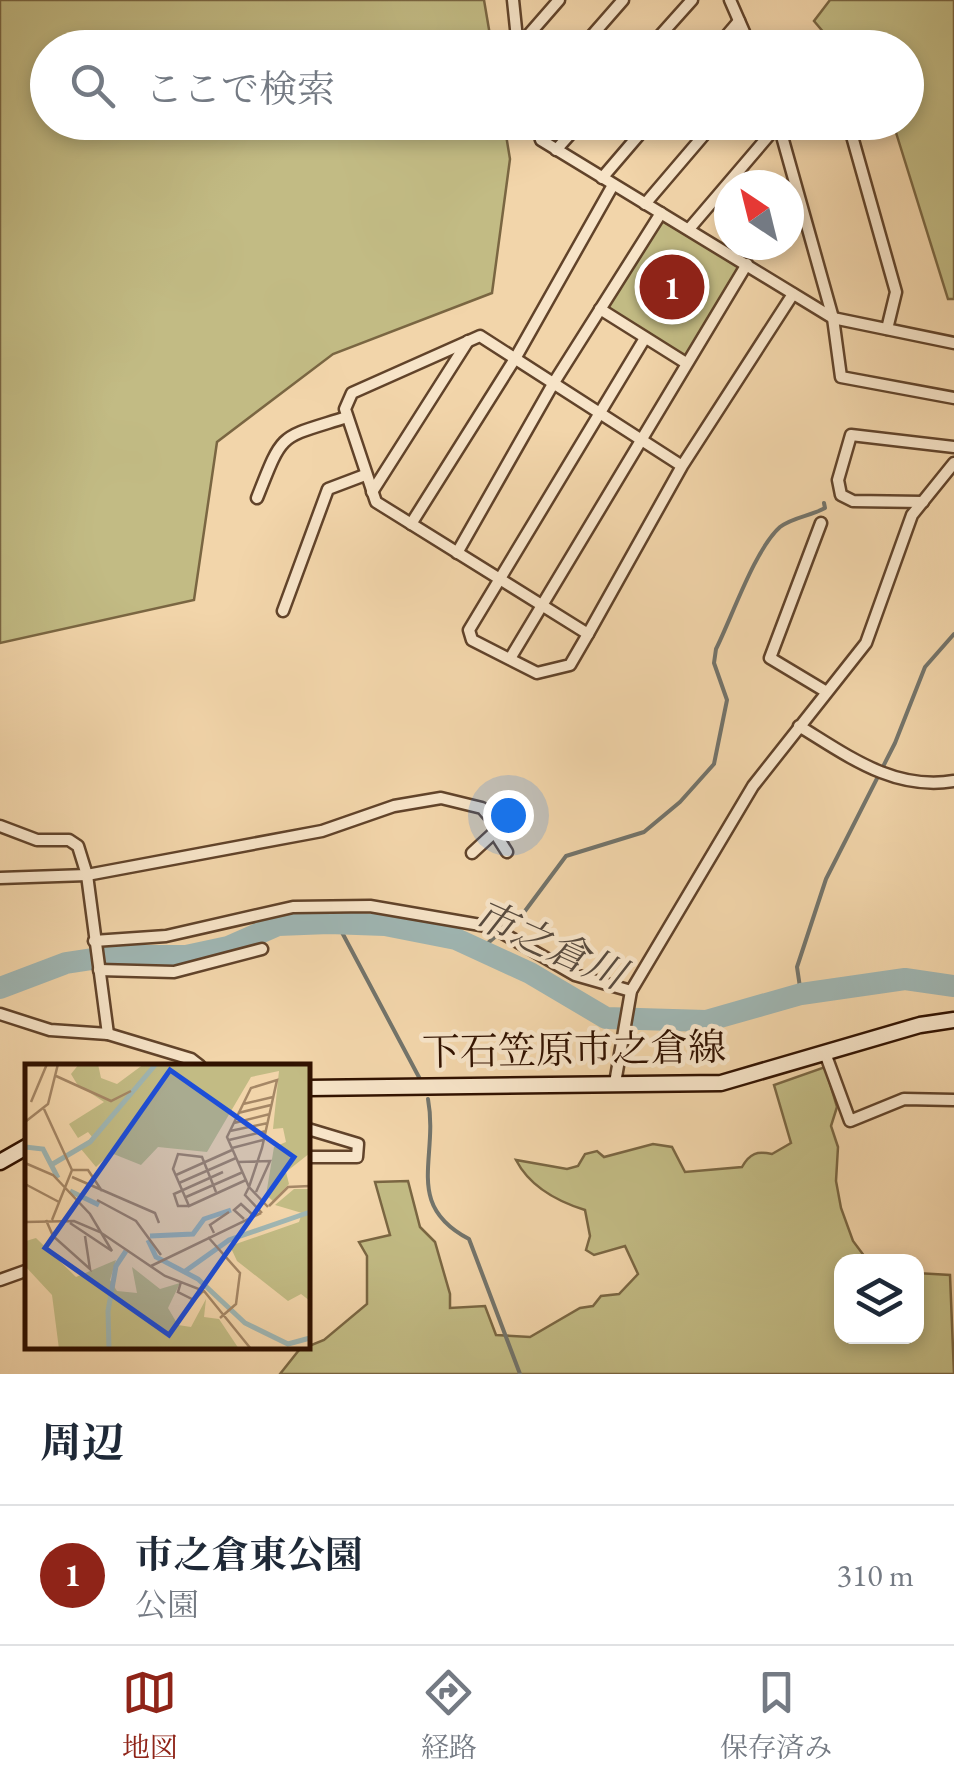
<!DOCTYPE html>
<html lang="ja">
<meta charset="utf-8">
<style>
body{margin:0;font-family:"EB Garamond","Noto Serif JP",serif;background:#f6f6f7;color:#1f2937}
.controls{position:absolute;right:30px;bottom:30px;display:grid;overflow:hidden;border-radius:20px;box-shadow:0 5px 15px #0003}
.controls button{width:90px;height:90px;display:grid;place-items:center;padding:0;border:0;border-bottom:2px solid #e0e1e3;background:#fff;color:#1f2937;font:50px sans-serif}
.compass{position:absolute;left:714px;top:170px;width:90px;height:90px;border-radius:50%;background:#fff;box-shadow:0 5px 15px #0003;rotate:325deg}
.you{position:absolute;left:508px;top:815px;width:35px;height:35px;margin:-25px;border:8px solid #fff;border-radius:50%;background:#1a73e8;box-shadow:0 0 0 15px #1a73e833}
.badge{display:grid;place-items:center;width:65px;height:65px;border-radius:50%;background:#8f2418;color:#fff;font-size:32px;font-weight:700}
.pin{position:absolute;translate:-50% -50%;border:5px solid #fff;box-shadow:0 2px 10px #0006}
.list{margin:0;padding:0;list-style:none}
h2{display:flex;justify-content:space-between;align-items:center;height:130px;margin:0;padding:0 40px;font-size:42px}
h2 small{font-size:32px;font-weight:400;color:#747a83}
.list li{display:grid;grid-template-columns:65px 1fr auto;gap:30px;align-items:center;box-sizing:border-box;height:140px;padding:0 40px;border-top:2px solid #e0e1e3}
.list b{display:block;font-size:38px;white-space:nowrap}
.list p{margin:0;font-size:32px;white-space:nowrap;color:#747a83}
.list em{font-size:32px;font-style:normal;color:#747a83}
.icon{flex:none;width:55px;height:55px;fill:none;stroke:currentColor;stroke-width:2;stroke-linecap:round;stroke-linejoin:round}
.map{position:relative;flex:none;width:954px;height:1374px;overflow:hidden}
.search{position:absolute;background:#fff;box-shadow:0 5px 15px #0003;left:30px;right:30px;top:30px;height:110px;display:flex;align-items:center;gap:25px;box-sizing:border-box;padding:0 35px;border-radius:55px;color:#747a83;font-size:38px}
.sheet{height:270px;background:#fff}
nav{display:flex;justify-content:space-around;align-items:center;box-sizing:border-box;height:140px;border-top:2px solid #e0e1e3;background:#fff;font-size:28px;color:#747a83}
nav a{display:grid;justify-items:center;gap:5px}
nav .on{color:#8f2418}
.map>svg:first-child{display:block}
.green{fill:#c2bb84;stroke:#7a6642;stroke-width:2.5}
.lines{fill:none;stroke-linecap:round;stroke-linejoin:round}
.stream{stroke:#73746b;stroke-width:4}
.river{stroke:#9fb6b3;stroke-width:22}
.minor-casing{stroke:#61432a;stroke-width:15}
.secondary-casing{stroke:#311200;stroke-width:19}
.minor{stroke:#f7e4c8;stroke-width:10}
.secondary{stroke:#f7e4c8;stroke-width:14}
.labels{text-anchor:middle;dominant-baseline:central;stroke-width:9;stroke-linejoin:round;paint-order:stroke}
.street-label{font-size:38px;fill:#311200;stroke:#f7e4c8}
.water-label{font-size:40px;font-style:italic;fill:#584b3f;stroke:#f7e4c8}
.inset-river{fill:none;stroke:#9fb6b3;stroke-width:5}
.inset-road{fill:none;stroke:#a58766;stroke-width:2.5}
.view{fill:#1d4ed8;fill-opacity:0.15;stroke:#1d4ed8;stroke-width:5}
.inset-edge{fill:none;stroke:#311200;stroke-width:5}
</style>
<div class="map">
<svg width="954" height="1374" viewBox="0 0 954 1374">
<rect width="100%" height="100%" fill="#f2d5aa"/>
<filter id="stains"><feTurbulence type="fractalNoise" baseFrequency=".002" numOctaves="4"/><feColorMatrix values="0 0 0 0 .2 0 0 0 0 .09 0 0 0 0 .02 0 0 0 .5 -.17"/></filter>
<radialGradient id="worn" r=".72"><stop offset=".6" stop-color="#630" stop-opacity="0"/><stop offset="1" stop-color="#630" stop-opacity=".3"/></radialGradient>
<g class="green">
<polygon points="0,0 484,0 492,47 48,48 48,122 504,123 510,159 492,293 333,354 217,442 194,600 0,643"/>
<polygon points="830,0 954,0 954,299 948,299 893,123 906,122 906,48 836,47 814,21"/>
<polygon points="659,219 740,267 688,359 602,306"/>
<path d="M825,1067l12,40 -6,19 7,21 -2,34 5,27 12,33 15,20 -26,1v74h74l1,-63 33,2 4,99h-674l19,-24 25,-10 43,-36v-48l-8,-14 31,-7 -15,-53 33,-1 12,46 15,15 15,52v14l35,-2 11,29 34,2 50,-29 13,-2 8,-10 18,-2 19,-20 -13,-28 -31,9 -8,-5 4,-14 -5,-26c-29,-9 -55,-23 -69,-50l51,9 11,-3 7,-12 12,-3 7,6 49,-13 19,3 13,25 57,-5c8,-14 15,-16 30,-13l19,-11 -17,-58z"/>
</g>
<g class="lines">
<g class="stream">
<polyline points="337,923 421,1081"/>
<path d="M481,949l44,-38 41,-55 78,-24 36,-30 34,-38 13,-64 -13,-37 2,-14c16,-32 39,-100 64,-122 13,-10 31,-11 45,-19l-1,-5"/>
<polyline points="801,994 797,967 826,879 895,743 925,667 954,634"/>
<path d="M428,1099c11,60 -25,105 41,140l51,135"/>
</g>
<polyline class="river" points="0,988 66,963 112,956 186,956 228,947 278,925 329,923 385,925 456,939 530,973 606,1018 706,1021 801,994 905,979 954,986"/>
<g class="minor-casing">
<g id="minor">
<polyline points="513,0 518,48"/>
<polyline points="730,0 751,48"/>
<polyline points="518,47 559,0"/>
<polyline points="581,48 623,0"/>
<polyline points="649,48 692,0"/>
<polyline points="716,48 739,21"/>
<polyline points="536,122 541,140 833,318 954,343"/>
<polyline points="778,122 833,318 841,377 954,398"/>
<polyline points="848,122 896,292 887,329"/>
<polyline points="556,150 581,122"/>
<polyline points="602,178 650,122"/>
<polyline points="645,204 715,122"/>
<polyline points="689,229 771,133 803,122"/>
<polyline points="600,309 686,363"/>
<polyline points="682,466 480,336 352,393 345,409 376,502 588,634 682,466 793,294"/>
<polyline points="372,492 468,341"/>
<path d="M257,498c27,-68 21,-59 90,-81"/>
<polyline points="923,502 853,501 841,495 838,480 851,435 954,447"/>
<polyline points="821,523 770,658 825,691"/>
<polyline points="411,524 516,357 613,185"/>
<polyline points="457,553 553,384 661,213"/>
<polyline points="283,611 328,489 365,475"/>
<polyline points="588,634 570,665 537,673 472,640 469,630 645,338"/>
<polyline points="511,657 747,264"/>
<path d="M799,726c49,30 95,65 155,55"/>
<polyline points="0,826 37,840 69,840 78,846 87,875 108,1034"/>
<polyline points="495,833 507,852"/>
<polyline points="0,878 87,875 322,831 394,806 441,798 482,808 499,828 472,853"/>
<polyline points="94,941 166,936 293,907 370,906 492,927 575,975 631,991"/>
<polyline points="99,970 174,972 262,949"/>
<polyline points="0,1014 50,1030 108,1034 191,1059 200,1066"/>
<polyline points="825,1053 850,1121 904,1099 954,1100"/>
<polyline points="615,1083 631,991 753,786 866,643 912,515 954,463"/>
<polyline points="308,1129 358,1144 357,1157 308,1157"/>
<polyline points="0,1280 28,1270"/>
</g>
</g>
<g class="secondary-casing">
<g id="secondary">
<polyline points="308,1088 721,1083 920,1025 954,1020"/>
<polyline points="0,1162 28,1146"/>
</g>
</g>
<use href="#minor" class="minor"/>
<use href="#secondary" class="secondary"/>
</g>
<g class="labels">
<g class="street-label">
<text transform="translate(574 1049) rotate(-1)">下石笠原市之倉線</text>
</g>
<g class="water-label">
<text transform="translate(550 944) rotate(24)">市之倉川</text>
</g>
</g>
<g transform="translate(25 1064)">
<rect width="285" height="285" fill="#f2d5aa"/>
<path d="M54,0h19l3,14 16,6 27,-20h166v89l-24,19 3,12 -16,17 -7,-6 8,-48 12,-5 -3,-14 -10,1 6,-58 -28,6 -44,75 -49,-5 -17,18 -30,-12 -15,14 -15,-18 12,-11 -5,-6 -10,6 -9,-14 35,-22 -27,-18 -6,-10zM269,125h16v112l-9,-7 -13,7 -51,-40 -7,-15 69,-24 3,-9 -27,-8zM11,174l40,39 40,-17 -6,20 7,11 20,2 -5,-26 28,22 20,-6 -12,25 10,17 13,2 15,-28 -2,18 15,2 20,30h-180l-7,-54 -27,-29 1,-25z" fill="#c2bb84"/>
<path class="inset-river" d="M0,83l18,2 15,29M26,101l39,-23 66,-78M45,127l29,14M125,172l43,-2 11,-15 27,-9M123,176l8,17 42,22 47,44 43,21 22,-6M159,208l45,-32 81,-28M84,285l-1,-38 8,-45 10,-15"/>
<path class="inset-road" d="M31,12l55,25 20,-10M6,38l16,-38M218,40l30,-7M19,45l28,61 -20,50M213,49l33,-8M0,58l23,-18 10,-40M209,59l36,-9M205,67l38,-8M204,76l37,-9M207,84l31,-8M213,98l32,-1 -14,31M0,99l28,12 37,39 22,37 -42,-28M47,106h16l14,21M151,111l56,-25M47,113l83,36 4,10M154,119l57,-25M0,120l34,18M191,128l-14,-35 -24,-3 -5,15 16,37 57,-26M161,133l57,-25M72,136l39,21 25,34M164,142h-11l-4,-12 49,-22M244,142l19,-19 22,-1M237,149l-17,-18 4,-8 13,-39 15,-68 -26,8 -24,49 22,50 19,20M219,155l-10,-9 7,-6 13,12M21,156l7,16 37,33 -5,-33M0,158l49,-1 26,11 65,44 39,15 47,58M189,169l-4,-8 19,-13M183,173l32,36 -4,31 -16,14M126,202l110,-53M156,218l-3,10 16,8 9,-9"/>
<path class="view" d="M145,6l124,87 -125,178 -124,-87z"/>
<rect width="285" height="285" class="inset-edge"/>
</g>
<rect width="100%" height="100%" filter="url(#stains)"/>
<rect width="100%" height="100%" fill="url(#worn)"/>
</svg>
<div class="controls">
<button><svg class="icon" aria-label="layers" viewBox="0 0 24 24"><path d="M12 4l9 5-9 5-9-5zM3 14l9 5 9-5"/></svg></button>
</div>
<svg class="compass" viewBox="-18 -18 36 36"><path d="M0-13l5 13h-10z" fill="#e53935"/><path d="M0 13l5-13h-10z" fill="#747a83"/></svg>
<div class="you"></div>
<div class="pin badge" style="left:672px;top:287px">1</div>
<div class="search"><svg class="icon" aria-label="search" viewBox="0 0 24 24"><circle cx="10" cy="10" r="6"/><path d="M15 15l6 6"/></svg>ここで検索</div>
</div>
<section class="sheet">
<h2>周辺<small></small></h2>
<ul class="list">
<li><span class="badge">1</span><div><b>市之倉東公園</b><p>公園</p></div><em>310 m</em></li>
</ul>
</section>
<nav>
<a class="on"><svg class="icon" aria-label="map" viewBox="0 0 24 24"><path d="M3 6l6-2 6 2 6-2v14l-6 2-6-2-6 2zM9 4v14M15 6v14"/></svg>地図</a>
<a><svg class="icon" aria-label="directions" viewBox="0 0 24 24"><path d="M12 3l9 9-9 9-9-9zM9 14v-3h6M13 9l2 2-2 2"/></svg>経路</a>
<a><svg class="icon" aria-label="saved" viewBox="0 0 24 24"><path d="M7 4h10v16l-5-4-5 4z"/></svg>保存済み</a>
</nav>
